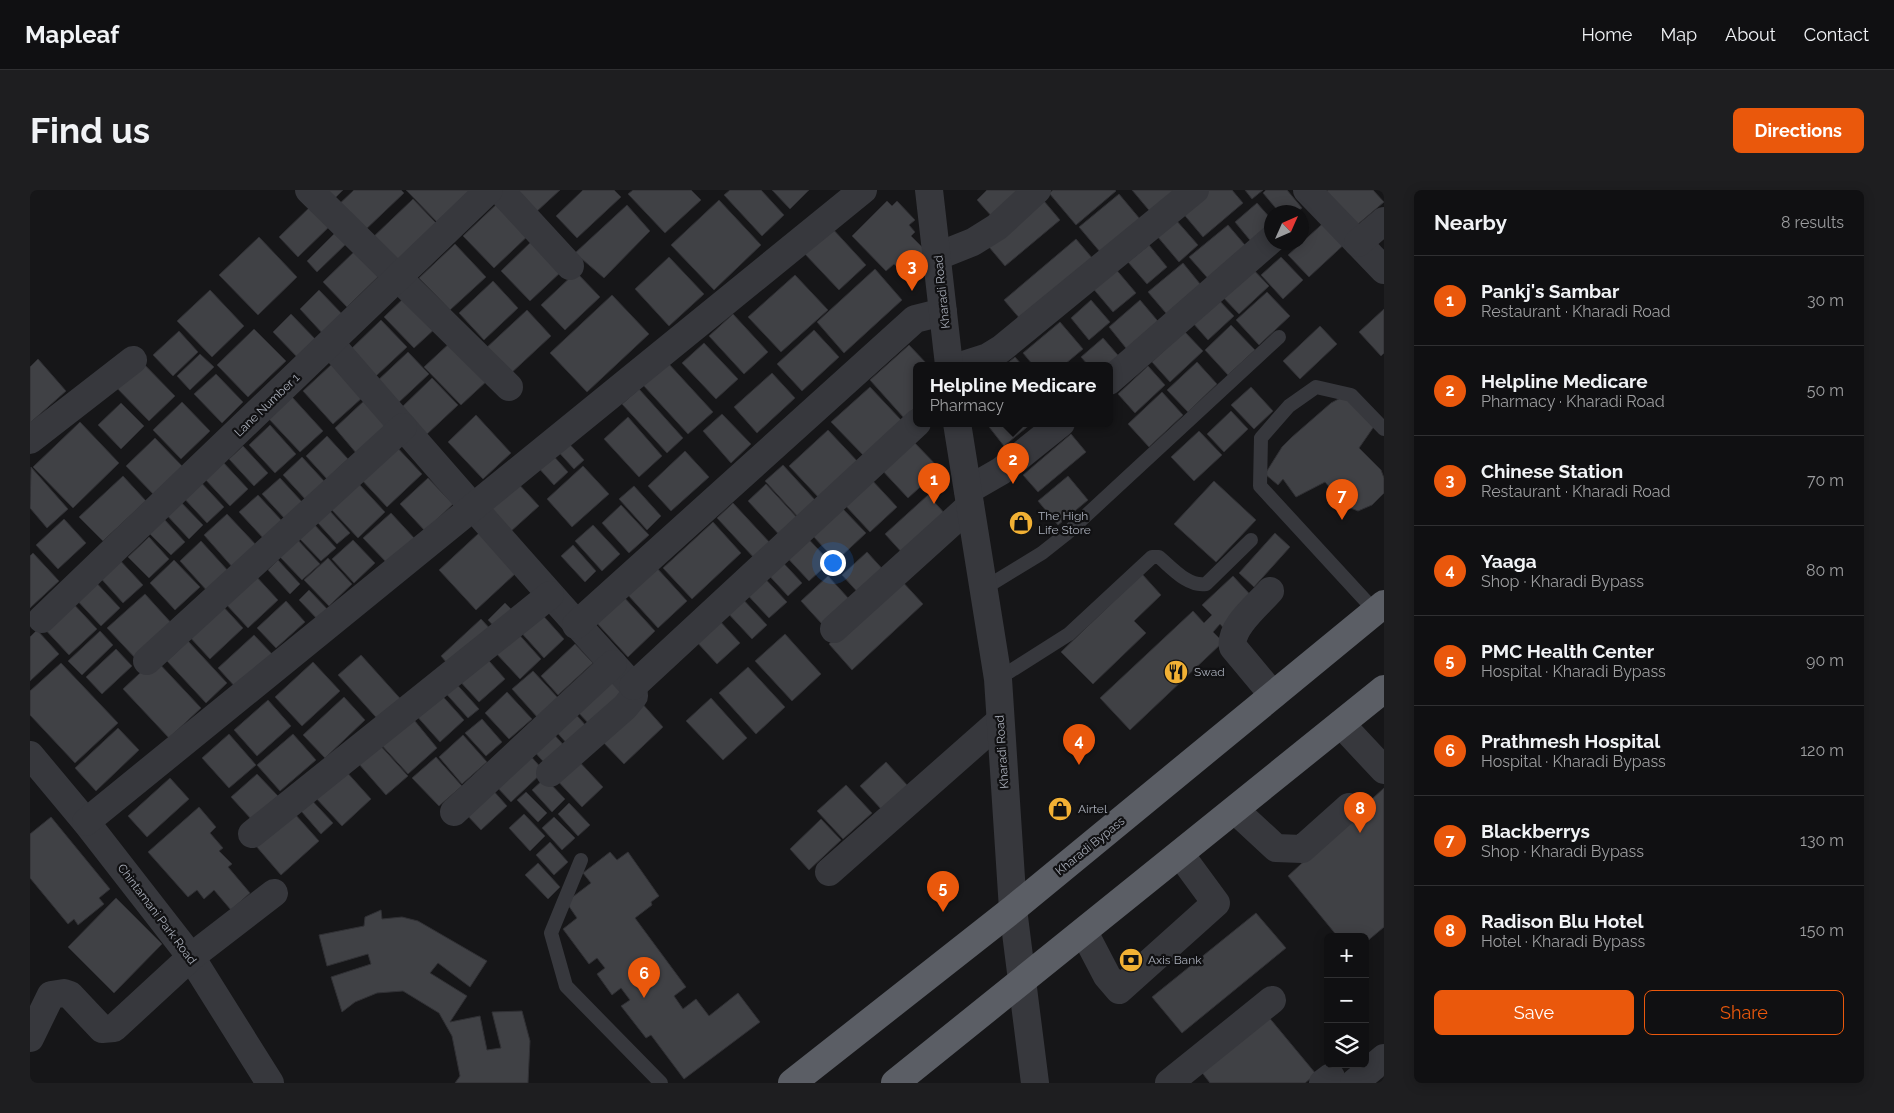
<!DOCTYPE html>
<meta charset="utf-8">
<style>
body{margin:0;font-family:Raleway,sans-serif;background:#1e1e20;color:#f1f3f6}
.controls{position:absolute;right:15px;bottom:15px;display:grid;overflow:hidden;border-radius:8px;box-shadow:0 2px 12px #0003}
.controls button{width:45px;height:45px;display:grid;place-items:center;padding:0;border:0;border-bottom:1px solid #303032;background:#101012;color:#f1f3f6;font:25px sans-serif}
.compass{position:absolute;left:1234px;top:15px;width:45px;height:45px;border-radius:50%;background:#101012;box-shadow:0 2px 12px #0003;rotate:45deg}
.you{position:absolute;left:802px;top:372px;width:18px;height:18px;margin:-12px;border:4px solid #fff;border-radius:50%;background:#1a73e8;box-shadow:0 0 0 8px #1a73e833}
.badge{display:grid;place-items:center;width:32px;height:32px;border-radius:50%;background:#ea580c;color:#fff;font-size:16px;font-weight:700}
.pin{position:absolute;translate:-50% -41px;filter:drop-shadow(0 1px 2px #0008)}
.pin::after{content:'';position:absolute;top:26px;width:18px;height:15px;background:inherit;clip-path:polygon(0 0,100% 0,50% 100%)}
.popup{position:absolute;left:883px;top:172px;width:200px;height:65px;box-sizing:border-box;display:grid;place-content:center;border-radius:8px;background:#101012;filter:drop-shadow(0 1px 4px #0005);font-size:16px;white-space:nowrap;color:#9c9d9f}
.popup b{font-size:19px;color:#f1f3f6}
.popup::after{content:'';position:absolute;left:50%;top:100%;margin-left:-10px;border:10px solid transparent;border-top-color:#101012}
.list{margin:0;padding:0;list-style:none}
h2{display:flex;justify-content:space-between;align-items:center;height:65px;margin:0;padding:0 20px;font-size:21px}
h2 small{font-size:16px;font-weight:400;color:#9c9d9f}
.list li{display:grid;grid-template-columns:32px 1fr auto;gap:15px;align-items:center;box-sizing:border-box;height:90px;padding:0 20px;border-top:1px solid #303032}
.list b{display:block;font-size:19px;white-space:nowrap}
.list p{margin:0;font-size:16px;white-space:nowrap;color:#9c9d9f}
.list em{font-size:16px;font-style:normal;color:#9c9d9f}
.actions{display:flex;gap:10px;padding:15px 20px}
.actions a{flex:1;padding:11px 0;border:1px solid #ea580c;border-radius:8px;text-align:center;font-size:18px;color:#ea580c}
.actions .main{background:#ea580c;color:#fff}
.icon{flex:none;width:28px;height:28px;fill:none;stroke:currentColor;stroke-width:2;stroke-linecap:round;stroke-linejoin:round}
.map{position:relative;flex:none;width:1354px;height:893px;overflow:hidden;border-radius:8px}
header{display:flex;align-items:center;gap:30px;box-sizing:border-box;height:70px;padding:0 25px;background:#101012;border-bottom:1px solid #303032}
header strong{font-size:24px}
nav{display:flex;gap:28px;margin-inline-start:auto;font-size:18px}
.intro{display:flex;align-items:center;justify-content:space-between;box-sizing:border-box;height:120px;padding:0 30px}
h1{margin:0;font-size:35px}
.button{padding:12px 22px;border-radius:8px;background:#ea580c;color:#fff;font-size:18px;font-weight:700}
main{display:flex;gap:30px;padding:0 30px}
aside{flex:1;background:#101012;border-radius:8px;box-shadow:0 2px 12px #0003}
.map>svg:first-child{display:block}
.building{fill:#404145;stroke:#303034}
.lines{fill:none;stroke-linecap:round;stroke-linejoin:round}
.service{stroke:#37383d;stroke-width:14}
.minor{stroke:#37383d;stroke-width:28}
.tertiary{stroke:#37383d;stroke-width:28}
.trunk{stroke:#5b5e65;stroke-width:28}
.labels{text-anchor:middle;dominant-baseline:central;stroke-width:4.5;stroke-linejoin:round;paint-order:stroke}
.street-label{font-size:12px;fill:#a8adb8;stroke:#111113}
.poi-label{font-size:12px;fill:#a8adb8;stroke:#111113;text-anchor:start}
</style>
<header>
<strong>Mapleaf</strong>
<nav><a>Home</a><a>Map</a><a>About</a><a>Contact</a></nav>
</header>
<div class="intro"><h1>Find us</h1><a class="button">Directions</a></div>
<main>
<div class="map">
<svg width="1354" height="893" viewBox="0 0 1354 893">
<rect width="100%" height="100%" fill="#161618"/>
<g class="building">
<polygon points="287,0 313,0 300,13"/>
<polygon points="324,0 371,0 374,3 332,43 306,17"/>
<polygon points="376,0 441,0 407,32"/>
<polygon points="484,0 530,0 505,23"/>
<polygon points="553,0 584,0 591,7 547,48 526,26"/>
<polygon points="603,0 661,0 671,10 635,43 598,4"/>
<polygon points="700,0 731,0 754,25 732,46 694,5"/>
<polygon points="742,0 779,0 760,19"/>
<polygon points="957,0 995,0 964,29 947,10"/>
<polygon points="1023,0 1085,0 1086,1 1046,35 1019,3"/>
<polygon points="1102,0 1152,0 1123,25"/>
<polygon points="1175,0 1202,0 1213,13 1173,47 1151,21"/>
<polygon points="1215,0 1233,0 1222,9"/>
<polygon points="1236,0 1257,0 1272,18 1266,22 1249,22 1233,3"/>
<polygon points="1298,0 1343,0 1354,12 1320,41 1290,6"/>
<polygon points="1089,4 1115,35 1076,69 1049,37"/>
<polygon points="383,9 407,34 364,76 340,50"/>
<polygon points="471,10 502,42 464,78 433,46"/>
<polygon points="689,10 731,55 684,100 641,55"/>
<polygon points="857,11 862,16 867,11 885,30 879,35 885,42 881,46 897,62 874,84 864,74 856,81 822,46"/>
<polygon points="1014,11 1030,30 975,76 959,57"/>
<polygon points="1227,13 1242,30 1242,41 1224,55 1205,32"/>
<polygon points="283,14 302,34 268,67 249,47"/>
<polygon points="597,15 620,41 574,88 545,63"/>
<polygon points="1300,27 1320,49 1279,87 1258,65"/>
<polygon points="1146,30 1168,55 1149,72 1127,46"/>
<polygon points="1198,35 1220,61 1182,93 1159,67"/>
<polygon points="801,37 836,75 809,100 773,62"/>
<polygon points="306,42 317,53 287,82 277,71"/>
<polygon points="229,47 267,87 228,125 189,85"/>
<polygon points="504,49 533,80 500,111 471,81"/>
<polygon points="1046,49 1063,69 991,130 974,110"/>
<polygon points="425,54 456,87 420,120 389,88"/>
<polygon points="1119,55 1137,77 1117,94 1098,72"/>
<polygon points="328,58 352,83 317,117 293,92"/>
<polygon points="639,67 674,104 639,136 605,99"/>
<polygon points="1251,67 1273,90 1253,109 1231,85"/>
<polygon points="1153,73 1175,100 1141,129 1118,102"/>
<polygon points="1219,75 1239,96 1209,124 1189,103"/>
<polygon points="1084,77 1106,103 1083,122 1061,96"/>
<polygon points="845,79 872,110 814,163 787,132"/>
<polygon points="546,82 570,107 535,140 511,115"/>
<polygon points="765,85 798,120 751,162 718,127"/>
<polygon points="463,91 488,118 454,150 429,123"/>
<polygon points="180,100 214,136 182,167 147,131"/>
<polygon points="289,100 314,126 294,145 270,119"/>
<polygon points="1237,102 1260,126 1229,155 1206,130"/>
<polygon points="378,104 408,136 384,158 354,127"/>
<polygon points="582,105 619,144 557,202 520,163"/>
<polygon points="1187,108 1204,126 1178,150 1162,132"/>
<polygon points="1061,110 1080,132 1059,150 1041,128"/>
<polygon points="1110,110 1132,136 1100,163 1079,137"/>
<polygon points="1354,119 1354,163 1351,166 1329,142"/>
<polygon points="497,120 521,146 478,186 454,160"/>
<polygon points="261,124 288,152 269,169 243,142"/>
<polygon points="703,124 738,162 714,184 679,146"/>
<polygon points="351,130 377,157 346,186 321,159"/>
<polygon points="1030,132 1053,159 1034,175 1003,175 993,163"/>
<polygon points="1201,135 1225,160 1198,185 1175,160"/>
<polygon points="1290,136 1307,154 1270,189 1253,171"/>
<polygon points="224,139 256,171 218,207 187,175"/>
<polygon points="784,140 809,167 772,201 747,174"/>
<polygon points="149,141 168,162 143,186 123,165"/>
<polygon points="1154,141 1173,161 1140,192 1122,172"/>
<polygon points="1073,148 1093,171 1079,175 1058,175 1051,167"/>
<polygon points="423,150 459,189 431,215 394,177"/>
<polygon points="674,153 708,189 686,209 652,173"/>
<polygon points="879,155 898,175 887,175 887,216 874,228 840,190"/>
<polygon points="378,162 399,184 367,214 346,192"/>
<polygon points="170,164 184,177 160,200 147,186"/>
<polygon points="107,167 145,206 119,231 81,192"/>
<polygon points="985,167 992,175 975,175"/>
<polygon points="8,169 36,201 0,233 0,177"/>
<polygon points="1167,172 1187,194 1158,222 1137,200"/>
<polygon points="638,173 683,222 658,244 613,195"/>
<polygon points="302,174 333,207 303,234 273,201"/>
<polygon points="1118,176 1135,195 1105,223 1088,204"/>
<polygon points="742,183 765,208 727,243 704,217"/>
<polygon points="186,184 213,212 192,233 164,204"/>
<polygon points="402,188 428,215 396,245 371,218"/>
<polygon points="840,197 872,231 834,266 801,232"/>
<polygon points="1221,197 1243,221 1224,239 1201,215"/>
<polygon points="609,199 653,248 637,263 592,214"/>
<polygon points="1132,202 1153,225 1119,257 1098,234"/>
<polygon points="1316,205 1345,235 1329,258 1351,280 1354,288 1354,303 1342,315 1328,321 1316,316 1295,292 1266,307 1253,289 1248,295 1235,284 1252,257 1262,247 1301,213"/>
<polygon points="262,207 293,241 270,262 238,228"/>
<polygon points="336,209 360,234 327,264 305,238"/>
<polygon points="152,212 180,241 151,269 123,240"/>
<polygon points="91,213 114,236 91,259 68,235"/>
<polygon points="1201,221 1218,239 1194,262 1177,244"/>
<polygon points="692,224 721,254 701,273 673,241"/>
<polygon points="446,225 481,263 453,289 418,252"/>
<polygon points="598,227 632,266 609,287 574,249"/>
<polygon points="50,232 89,273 43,318 3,277"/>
<polygon points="956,233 1002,233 974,256"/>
<polygon points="240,235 266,264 245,283 219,255"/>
<polygon points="798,240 829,273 790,309 759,276"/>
<polygon points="1169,241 1192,265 1164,291 1141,267"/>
<polygon points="1041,244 1056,262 1008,302 993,285"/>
<polygon points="297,246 318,269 297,289 276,266"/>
<polygon points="125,248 154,278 125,306 96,276"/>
<polygon points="534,248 554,270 544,279 524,257"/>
<polygon points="881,249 910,279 878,308 850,278"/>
<polygon points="364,254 392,284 357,317 329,287"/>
<polygon points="213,256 238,283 224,296 199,269"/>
<polygon points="655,261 679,287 641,321 618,296"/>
<polygon points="520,262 538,282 524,295 506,275"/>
<polygon points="272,267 295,292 276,310 253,285"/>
<polygon points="192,271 218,299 200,316 174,288"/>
<polygon points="753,275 786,311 768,327 735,291"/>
<polygon points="553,276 579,304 542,337 517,309"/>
<polygon points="1,277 38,319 17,338 0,318"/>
<polygon points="93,286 116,311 73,351 49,327"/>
<polygon points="1038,286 1058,310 1028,335 1008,311"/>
<polygon points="167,288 194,317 177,333 150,304"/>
<polygon points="250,288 273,313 255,329 232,304"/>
<polygon points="398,288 423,314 395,341 370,314"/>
<polygon points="840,288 867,317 840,342 813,313"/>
<polygon points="485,290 509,316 479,343 455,317"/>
<polygon points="1184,291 1226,330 1186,372 1144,334"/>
<polygon points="329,294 355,322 328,348 301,319"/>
<polygon points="736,294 772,333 754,350 718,311"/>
<polygon points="604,296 631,326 617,340 589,309"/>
<polygon points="228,305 253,332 234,349 209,322"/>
<polygon points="898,305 917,326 875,366 855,344"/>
<polygon points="147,308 173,335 159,349 133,321"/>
<polygon points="703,313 742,355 726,370 687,328"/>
<polygon points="591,315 619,345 599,363 572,333"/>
<polygon points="813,319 836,343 806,371 783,346"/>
<polygon points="299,320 320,343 307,354 287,332"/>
<polygon points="361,323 385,349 358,374 333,348"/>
<polygon points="197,324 228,357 204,379 174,345"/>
<polygon points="34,329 56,353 28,379 6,355"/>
<polygon points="134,329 155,352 141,365 119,343"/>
<polygon points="683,332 711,363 662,409 633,378"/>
<polygon points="283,333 306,358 291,371 268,347"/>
<polygon points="563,335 590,364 572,381 545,351"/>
<polygon points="772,342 800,372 779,391 751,361"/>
<polygon points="449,343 486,383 446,420 409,380"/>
<polygon points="1245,343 1260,357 1224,397 1209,383"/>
<polygon points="119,347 139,369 119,388 98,367"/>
<polygon points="267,349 290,374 272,390 249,366"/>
<polygon points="323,350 345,373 324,393 302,369"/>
<polygon points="171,351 200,383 179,403 150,371"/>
<polygon points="543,355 566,381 555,392 531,366"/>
<polygon points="837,362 857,384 832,407 812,385"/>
<polygon points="3,363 29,391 0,418 0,366"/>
<polygon points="86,366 113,395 93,413 67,384"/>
<polygon points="747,366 772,393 758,406 733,379"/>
<polygon points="298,368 322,394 299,416 274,390"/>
<polygon points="144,370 170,397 145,420 120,393"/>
<polygon points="248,370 270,394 260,404 238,380"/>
<polygon points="626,377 657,411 628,438 597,404"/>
<polygon points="729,382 757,412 739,428 711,398"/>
<polygon points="224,384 248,410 218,438 194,412"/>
<polygon points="1112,384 1131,405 1104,431 1116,443 1063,494 1031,462"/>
<polygon points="798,386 819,409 792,434 771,411"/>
<polygon points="1203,386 1226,411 1196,441 1190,434 1183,442 1193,452 1100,540 1070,508 1163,421 1174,433 1182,425 1172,415"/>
<polygon points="61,387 90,418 71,436 42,405"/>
<polygon points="870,389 893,414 822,480 799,454"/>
<polygon points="279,400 301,423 291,433 269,410"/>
<polygon points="115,404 144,436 107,470 77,438"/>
<polygon points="592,405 625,441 598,467 564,430"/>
<polygon points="709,405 737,435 722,449 694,419"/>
<polygon points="39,409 67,439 39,465 11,435"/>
<polygon points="256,411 275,432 246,458 227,438"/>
<polygon points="190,413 213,438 180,469 157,444"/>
<polygon points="475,413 487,425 469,442 458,430"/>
<polygon points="509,421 534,449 514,468 488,439"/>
<polygon points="451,429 464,443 423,480 411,466"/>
<polygon points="688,429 710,453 687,474 665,450"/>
<polygon points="7,440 29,464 0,491 0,447"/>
<polygon points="485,440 511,469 490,489 463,460"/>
<polygon points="70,441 83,455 52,485 38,471"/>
<polygon points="755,444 791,484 762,511 725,471"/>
<polygon points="224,445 244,466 208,500 188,478"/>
<polygon points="158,451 197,493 176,513 137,471"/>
<polygon points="545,454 563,473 528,505 511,486"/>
<polygon points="86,459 102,476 72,504 56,487"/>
<polygon points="452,463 475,489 449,512 426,487"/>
<polygon points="331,465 376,515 353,535 308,485"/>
<polygon points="125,469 171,518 139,548 93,499"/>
<polygon points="283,472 310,501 272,536 245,507"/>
<polygon points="31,473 88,533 45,573 0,525 0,501"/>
<polygon points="718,477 755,517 726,544 689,503"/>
<polygon points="503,481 529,509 508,528 482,499"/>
<polygon points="581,483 598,500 561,536 544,518"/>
<polygon points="422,489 449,519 438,528 411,498"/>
<polygon points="408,501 434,530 410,552 384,523"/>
<polygon points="477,502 502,529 479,549 455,523"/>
<polygon points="314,507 335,530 295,568 273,545"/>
<polygon points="681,508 717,548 693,570 656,531"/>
<polygon points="238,510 261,536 227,566 204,540"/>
<polygon points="610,511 633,537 594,574 570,549"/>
<polygon points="542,520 558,538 539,556 523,538"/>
<polygon points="380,525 407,558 378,584 347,550"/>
<polygon points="452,529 472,552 456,566 435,543"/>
<polygon points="88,538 109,560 66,601 45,578"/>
<polygon points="521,541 538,560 519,578 502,559"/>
<polygon points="199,544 226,575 199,598 172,568"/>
<polygon points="263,544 286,570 250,601 227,575"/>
<polygon points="433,545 457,572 432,594 409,567"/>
<polygon points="349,554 378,586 356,605 328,573"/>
<polygon points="498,563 514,581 481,612 464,594"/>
<polygon points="544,566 573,597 552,617 523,586"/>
<polygon points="406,567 432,596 409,616 382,588"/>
<polygon points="856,572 878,596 852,620 830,596"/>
<polygon points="314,579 341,609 312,636 284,606"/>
<polygon points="227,584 248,606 222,630 201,607"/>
<polygon points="140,588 159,609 117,647 98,626"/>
<polygon points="515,588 535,609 522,622 502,600"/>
<polygon points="816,595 842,623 813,649 787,621"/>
<polygon points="461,598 477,616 451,640 435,623"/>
<polygon points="1354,598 1354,737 1335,753 1335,747 1308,747 1258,686"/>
<polygon points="496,602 517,623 508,632 487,610"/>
<polygon points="276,604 303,633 291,644 265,614"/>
<polygon points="539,613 560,635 548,646 528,624"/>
<polygon points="169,617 186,637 180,643 193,658 189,661 202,674 198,677 220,703 201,720 184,700 174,709 167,700 158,707 118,662"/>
<polygon points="264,623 289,651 251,685 226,656"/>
<polygon points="494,624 515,646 500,661 479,638"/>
<polygon points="21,627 80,699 69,708 74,714 48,735 44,729 38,734 0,688 0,644"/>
<polygon points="524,627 545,648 532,660 512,638"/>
<polygon points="791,629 811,650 779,680 760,659"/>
<polygon points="520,652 538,672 524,685 506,665"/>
<polygon points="580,662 587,670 598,662 629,706 621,712 622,715 605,728 656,797 644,806 653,819 666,809 679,826 708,803 730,832 654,889 621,845 616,848 591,816 600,810 591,798 582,805 567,784 575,778 567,768 559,774 533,739 547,728 536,712 561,693 553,683"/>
<polygon points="508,673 530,697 518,709 495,685"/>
<polygon points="86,708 132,754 84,803 38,757"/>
<polygon points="351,720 352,729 372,727 388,731 457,771 440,797 408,773 400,783 437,806 420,832 450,826 457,860 471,858 462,822 492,821 500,851 498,893 425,893 430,886 422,846 409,823 373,801 347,803 325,812 312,822 301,787 341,774 338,764 297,776 289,745 334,736 335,727"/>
<polygon points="1226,723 1256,758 1152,843 1122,807"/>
<polygon points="1237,825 1286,884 1275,893 1180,893 1170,880"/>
</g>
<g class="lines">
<g class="service">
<polyline points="953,399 1012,363 1036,344 1249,147"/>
<polyline points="1345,421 1230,296 1231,248 1259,216 1286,197 1321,205 1354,239"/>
<path d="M968,489l71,-45 83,-77h7c13,11 29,30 47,27l45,-44"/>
<polyline points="551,670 521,743 536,796 631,893"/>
</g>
<g class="minor">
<polyline points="279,0 479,197"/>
<polyline points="470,0 540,76"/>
<polyline points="1277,0 1354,80"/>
<polyline points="1328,53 1354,31"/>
<polyline points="908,66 943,52 967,37 1007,0"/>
<path d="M301,154c100,115 199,230 302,342l1,10 -9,11 -75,66"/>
<polyline points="933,175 958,167 971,159 1165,0"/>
<polyline points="1079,191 1242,49"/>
<polyline points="0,250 103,170"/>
<polyline points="938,300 971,281 1031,233"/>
<path d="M1240,401c-12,14 -41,36 -37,56l40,48"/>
<polyline points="12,429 459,0"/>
<polyline points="546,435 885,129 913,122"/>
<polyline points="804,439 940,316"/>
<polyline points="117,471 373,237"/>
<polyline points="603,496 887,233"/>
<polyline points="1311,534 1354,580"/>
<polyline points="0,565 56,632 161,767 240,893"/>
<polyline points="1205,620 1246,658 1272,659 1319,617"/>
<polyline points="424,622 583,474"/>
<polyline points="56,632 833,0"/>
<polyline points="222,644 520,405"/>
<polyline points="799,682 970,531"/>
<polyline points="1054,742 1077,786 1089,800 1186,713 1150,664"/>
<polyline points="0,848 21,805 34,803 40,805 72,839 84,838 161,767 244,703"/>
<polyline points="1139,893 1242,810"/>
<polyline points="1293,893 1301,887"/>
<polyline points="1324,893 1354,868"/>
</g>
<g class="tertiary">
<polyline points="899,0 919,175"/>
<polyline points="927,233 968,489 983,719 1005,893"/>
</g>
<g class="trunk">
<polyline points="762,893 983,719 1354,414"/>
<polyline points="865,893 1354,499"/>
</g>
</g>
<defs>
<g id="shop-disc" transform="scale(1.25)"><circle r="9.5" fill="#f2b134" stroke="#111113"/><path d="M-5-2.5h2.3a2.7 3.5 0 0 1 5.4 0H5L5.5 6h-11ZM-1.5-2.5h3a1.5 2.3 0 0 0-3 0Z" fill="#111"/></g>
<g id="restaurant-disc" transform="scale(1.25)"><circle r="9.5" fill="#f2b134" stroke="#111113"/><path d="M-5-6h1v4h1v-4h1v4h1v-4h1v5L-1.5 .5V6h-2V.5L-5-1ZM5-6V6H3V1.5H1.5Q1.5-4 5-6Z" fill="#111"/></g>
<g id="bank-disc" transform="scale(1.25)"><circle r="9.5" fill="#f2b134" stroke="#111113"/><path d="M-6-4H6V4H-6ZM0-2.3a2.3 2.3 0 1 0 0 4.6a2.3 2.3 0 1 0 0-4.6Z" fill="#111"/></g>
</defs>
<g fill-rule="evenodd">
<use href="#shop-disc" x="991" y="333"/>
<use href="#restaurant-disc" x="1146" y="482"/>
<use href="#shop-disc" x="1030" y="619"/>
<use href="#bank-disc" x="1101" y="770"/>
</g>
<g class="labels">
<g class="street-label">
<text transform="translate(912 102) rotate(-96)">Kharadi Road</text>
<text transform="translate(237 215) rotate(-44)">Lane Number 1</text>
<text transform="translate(972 562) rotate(-94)">Kharadi Road</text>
<text transform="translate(1060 656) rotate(-39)">Kharadi Bypass</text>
<text transform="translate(127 724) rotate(53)">Chintamani Park Road</text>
</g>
<g class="poi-label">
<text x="1008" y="326">The High<tspan x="1008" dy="14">Life Store</tspan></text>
<text x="1164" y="482">Swad</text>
<text x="1048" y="619">Airtel</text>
<text x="1118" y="770">Axis Bank</text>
</g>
</g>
</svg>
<div class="controls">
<button>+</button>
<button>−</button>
<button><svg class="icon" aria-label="layers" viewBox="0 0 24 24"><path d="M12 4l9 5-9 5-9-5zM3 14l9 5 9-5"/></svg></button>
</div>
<svg class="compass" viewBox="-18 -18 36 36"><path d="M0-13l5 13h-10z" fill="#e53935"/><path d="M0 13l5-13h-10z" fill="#9c9d9f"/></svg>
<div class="you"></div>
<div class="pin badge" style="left:904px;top:314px">1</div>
<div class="pin badge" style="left:983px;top:294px">2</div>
<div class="popup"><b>Helpline Medicare</b>Pharmacy</div>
<div class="pin badge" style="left:882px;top:101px">3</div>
<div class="pin badge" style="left:1049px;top:575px">4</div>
<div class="pin badge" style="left:913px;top:722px">5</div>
<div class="pin badge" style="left:614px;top:808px">6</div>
<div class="pin badge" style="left:1312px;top:330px">7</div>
<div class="pin badge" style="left:1330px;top:643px">8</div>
</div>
<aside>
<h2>Nearby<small>8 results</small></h2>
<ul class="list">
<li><span class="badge">1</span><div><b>Pankj's Sambar</b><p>Restaurant · Kharadi Road</p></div><em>30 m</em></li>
<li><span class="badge">2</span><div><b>Helpline Medicare</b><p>Pharmacy · Kharadi Road</p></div><em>50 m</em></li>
<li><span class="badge">3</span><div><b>Chinese Station</b><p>Restaurant · Kharadi Road</p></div><em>70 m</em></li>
<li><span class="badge">4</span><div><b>Yaaga</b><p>Shop · Kharadi Bypass</p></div><em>80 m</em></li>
<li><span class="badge">5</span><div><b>PMC Health Center</b><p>Hospital · Kharadi Bypass</p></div><em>90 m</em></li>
<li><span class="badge">6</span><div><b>Prathmesh Hospital</b><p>Hospital · Kharadi Bypass</p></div><em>120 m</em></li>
<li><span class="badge">7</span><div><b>Blackberrys</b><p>Shop · Kharadi Bypass</p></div><em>130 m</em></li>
<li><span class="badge">8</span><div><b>Radison Blu Hotel</b><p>Hotel · Kharadi Bypass</p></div><em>150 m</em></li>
</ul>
<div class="actions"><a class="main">Save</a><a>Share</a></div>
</aside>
</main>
